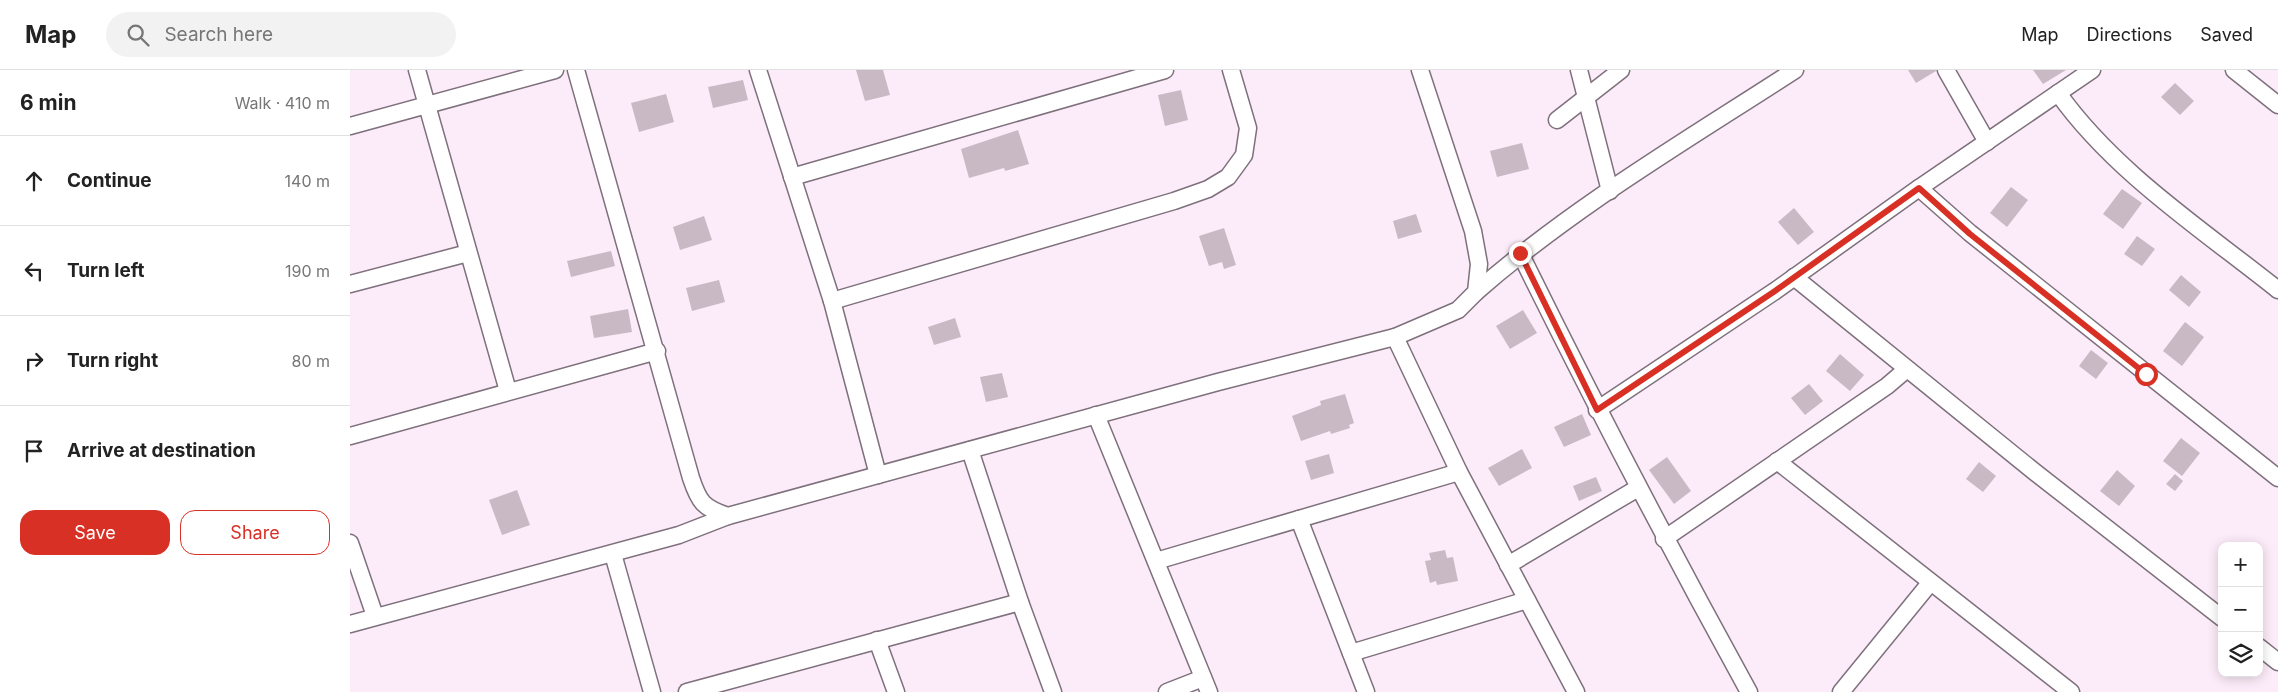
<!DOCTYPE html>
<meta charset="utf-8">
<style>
body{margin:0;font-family:Inter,sans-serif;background:#f2f2f2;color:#222}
.controls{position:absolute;right:15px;bottom:15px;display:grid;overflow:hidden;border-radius:10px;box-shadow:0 2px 12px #0003}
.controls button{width:45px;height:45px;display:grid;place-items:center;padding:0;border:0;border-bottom:1px solid #e0e0e0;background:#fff;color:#222;font:25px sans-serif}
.stop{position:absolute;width:15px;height:15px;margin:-11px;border:4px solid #d93025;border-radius:50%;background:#fff}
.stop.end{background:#d93025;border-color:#fff;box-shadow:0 1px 5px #0008}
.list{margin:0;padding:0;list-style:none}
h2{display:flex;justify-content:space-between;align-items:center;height:65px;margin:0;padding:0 20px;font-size:21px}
h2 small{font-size:16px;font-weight:400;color:#767676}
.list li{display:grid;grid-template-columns:32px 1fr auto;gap:15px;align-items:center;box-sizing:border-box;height:90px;padding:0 20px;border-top:1px solid #e0e0e0}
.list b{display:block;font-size:19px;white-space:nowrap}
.list em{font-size:16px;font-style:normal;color:#767676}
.actions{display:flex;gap:10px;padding:15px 20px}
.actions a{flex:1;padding:11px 0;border:1px solid #d93025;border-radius:15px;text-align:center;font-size:18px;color:#d93025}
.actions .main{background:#d93025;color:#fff}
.icon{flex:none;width:28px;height:28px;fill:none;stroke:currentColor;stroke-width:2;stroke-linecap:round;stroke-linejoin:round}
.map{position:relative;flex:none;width:1928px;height:622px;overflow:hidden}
header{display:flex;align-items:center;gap:30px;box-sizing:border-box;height:70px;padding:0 25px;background:#fff;border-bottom:1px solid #e0e0e0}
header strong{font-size:24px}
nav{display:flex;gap:28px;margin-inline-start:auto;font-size:18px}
.search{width:350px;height:45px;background:#f2f2f2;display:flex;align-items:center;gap:12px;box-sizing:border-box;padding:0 18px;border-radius:28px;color:#767676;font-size:19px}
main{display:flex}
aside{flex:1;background:#fff}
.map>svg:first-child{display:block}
.building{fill:#c8b9c5}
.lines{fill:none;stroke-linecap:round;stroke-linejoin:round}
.minor-casing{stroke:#7e707c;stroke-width:19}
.minor{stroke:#fff;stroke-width:16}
.route{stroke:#d93025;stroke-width:6}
</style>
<header>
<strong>Map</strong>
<div class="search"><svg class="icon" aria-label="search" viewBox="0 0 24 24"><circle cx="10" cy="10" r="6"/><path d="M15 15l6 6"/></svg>Search here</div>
<nav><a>Map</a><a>Directions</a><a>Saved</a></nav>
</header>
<main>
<aside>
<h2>6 min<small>Walk · 410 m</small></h2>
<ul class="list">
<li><svg class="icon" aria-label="ahead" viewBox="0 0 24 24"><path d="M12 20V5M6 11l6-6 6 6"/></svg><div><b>Continue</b></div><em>140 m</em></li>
<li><svg class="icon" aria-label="left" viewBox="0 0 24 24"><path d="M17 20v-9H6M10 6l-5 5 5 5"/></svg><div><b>Turn left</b></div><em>190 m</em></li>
<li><svg class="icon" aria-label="right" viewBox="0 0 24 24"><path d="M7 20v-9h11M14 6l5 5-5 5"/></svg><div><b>Turn right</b></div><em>80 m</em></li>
<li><svg class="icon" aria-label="arrive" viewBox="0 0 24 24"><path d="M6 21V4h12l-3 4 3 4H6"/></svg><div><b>Arrive at destination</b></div></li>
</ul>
<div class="actions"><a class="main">Save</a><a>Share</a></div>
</aside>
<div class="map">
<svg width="1928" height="622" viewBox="0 0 1928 622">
<rect width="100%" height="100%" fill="#fcecf9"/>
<g class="building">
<polygon points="506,0 533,0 540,25 515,31"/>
<polygon points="1558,0 1586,0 1586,1 1566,13"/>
<polygon points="1683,0 1716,0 1693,14"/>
<polygon points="393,10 398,30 363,38 358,17"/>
<polygon points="1825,13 1844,31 1830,45 1811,27"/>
<polygon points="831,20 838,50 815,56 808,25"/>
<polygon points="316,24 324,52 289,62 281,33"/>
<polygon points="668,60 679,94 655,101 654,98 619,108 611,79"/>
<polygon points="1172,73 1179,99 1147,107 1140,81"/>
<polygon points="1661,117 1678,130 1657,157 1640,143"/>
<polygon points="1772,119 1792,133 1773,159 1753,144"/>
<polygon points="1444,138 1464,162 1448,175 1428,152"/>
<polygon points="1066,144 1072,162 1048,169 1043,151"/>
<polygon points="354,146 362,170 330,180 323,157"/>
<polygon points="874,158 886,195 874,199 872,192 859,196 849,166"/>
<polygon points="1787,166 1805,179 1792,196 1774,184"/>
<polygon points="261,181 265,196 221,207 217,191"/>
<polygon points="1831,205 1851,222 1839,237 1819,220"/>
<polygon points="369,210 375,232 342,241 336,218"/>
<polygon points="278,239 282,262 244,268 240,246"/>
<polygon points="1173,240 1187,263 1160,279 1146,256"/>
<polygon points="605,248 611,267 584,275 578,257"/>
<polygon points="1835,252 1854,267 1832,296 1813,281"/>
<polygon points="1741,280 1758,293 1746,309 1729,296"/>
<polygon points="1490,284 1514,305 1500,321 1476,301"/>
<polygon points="652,303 658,327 636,332 630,307"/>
<polygon points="1459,314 1473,331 1455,345 1441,328"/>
<polygon points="995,324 1004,353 999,355 1000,358 981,364 980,361 951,371 942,346 971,335 970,331"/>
<polygon points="1232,344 1241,365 1214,377 1204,357"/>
<polygon points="1831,368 1850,383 1832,406 1813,391"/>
<polygon points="1172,379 1182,398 1149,416 1138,398"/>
<polygon points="979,384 984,403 961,410 955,391"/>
<polygon points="1317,387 1341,421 1324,434 1299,400"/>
<polygon points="1629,392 1646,406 1633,422 1616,409"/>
<polygon points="1767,400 1785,416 1769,436 1750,421"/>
<polygon points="1825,404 1833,411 1825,421 1816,414"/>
<polygon points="1246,407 1252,421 1229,431 1223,416"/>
<polygon points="167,420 180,455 152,465 139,430"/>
<polygon points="1095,480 1097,488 1103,487 1108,511 1087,515 1086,511 1080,513 1075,491 1081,490 1079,483"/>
</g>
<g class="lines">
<g class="minor-casing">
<g id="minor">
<polyline points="67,0 158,321"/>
<path d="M226,0l115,408c8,24 12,30 37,38l490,-134 177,-45 63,-27 18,-18 3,-28 -6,-33 -53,-161"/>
<polyline points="408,0 482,231 528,405"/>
<polyline points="1229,0 1260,121"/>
<polyline points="1596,0 1637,72"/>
<polyline points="1884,0 1928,35"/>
<path d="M1708,23c56,79 145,137 220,197"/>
<polyline points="1207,50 1271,0"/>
<polyline points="0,56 205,0"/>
<polyline points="442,107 815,0"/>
<polyline points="1569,118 1620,163 1928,408"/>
<path d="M1170,183c73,148 149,294 229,439"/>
<polyline points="1444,207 1686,403 1872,548"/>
<polyline points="0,214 118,183"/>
<path d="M1126,222c97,-85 211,-152 319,-222"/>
<polyline points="482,231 824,131 858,119 878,107 894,85 898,58 881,0"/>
<polyline points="1045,267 1109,402 1226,622"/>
<polyline points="1247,340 1425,221 1569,118 1742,0"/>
<polyline points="746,345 859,622"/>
<polyline points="0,366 307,281"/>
<polyline points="620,380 670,532 703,622"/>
<polyline points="1427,391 1721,622"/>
<polyline points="949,449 1016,622"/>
<polyline points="1314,469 1537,316 1557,299"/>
<polyline points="0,473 25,546"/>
<polyline points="263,484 302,622"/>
<polyline points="806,491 1109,402"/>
<polyline points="1158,495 1288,418"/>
<polyline points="0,554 329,465 378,446"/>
<polyline points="527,570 546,622"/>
<polyline points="1909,577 1928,592"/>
<polyline points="1001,583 1177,530"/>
<polyline points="337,622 670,532"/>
<polyline points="817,622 853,608"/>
<polyline points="1491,622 1580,513"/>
</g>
</g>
<use href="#minor" class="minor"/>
</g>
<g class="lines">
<polyline class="route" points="1170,183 1247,340 1425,221 1569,118 1620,164 1796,304"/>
</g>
</svg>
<div class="controls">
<button>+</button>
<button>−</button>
<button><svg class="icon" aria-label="layers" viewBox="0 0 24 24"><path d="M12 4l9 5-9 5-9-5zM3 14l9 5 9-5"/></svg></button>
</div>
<div class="stop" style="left:1796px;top:304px"></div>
<div class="stop end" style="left:1170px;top:183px"></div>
</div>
</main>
